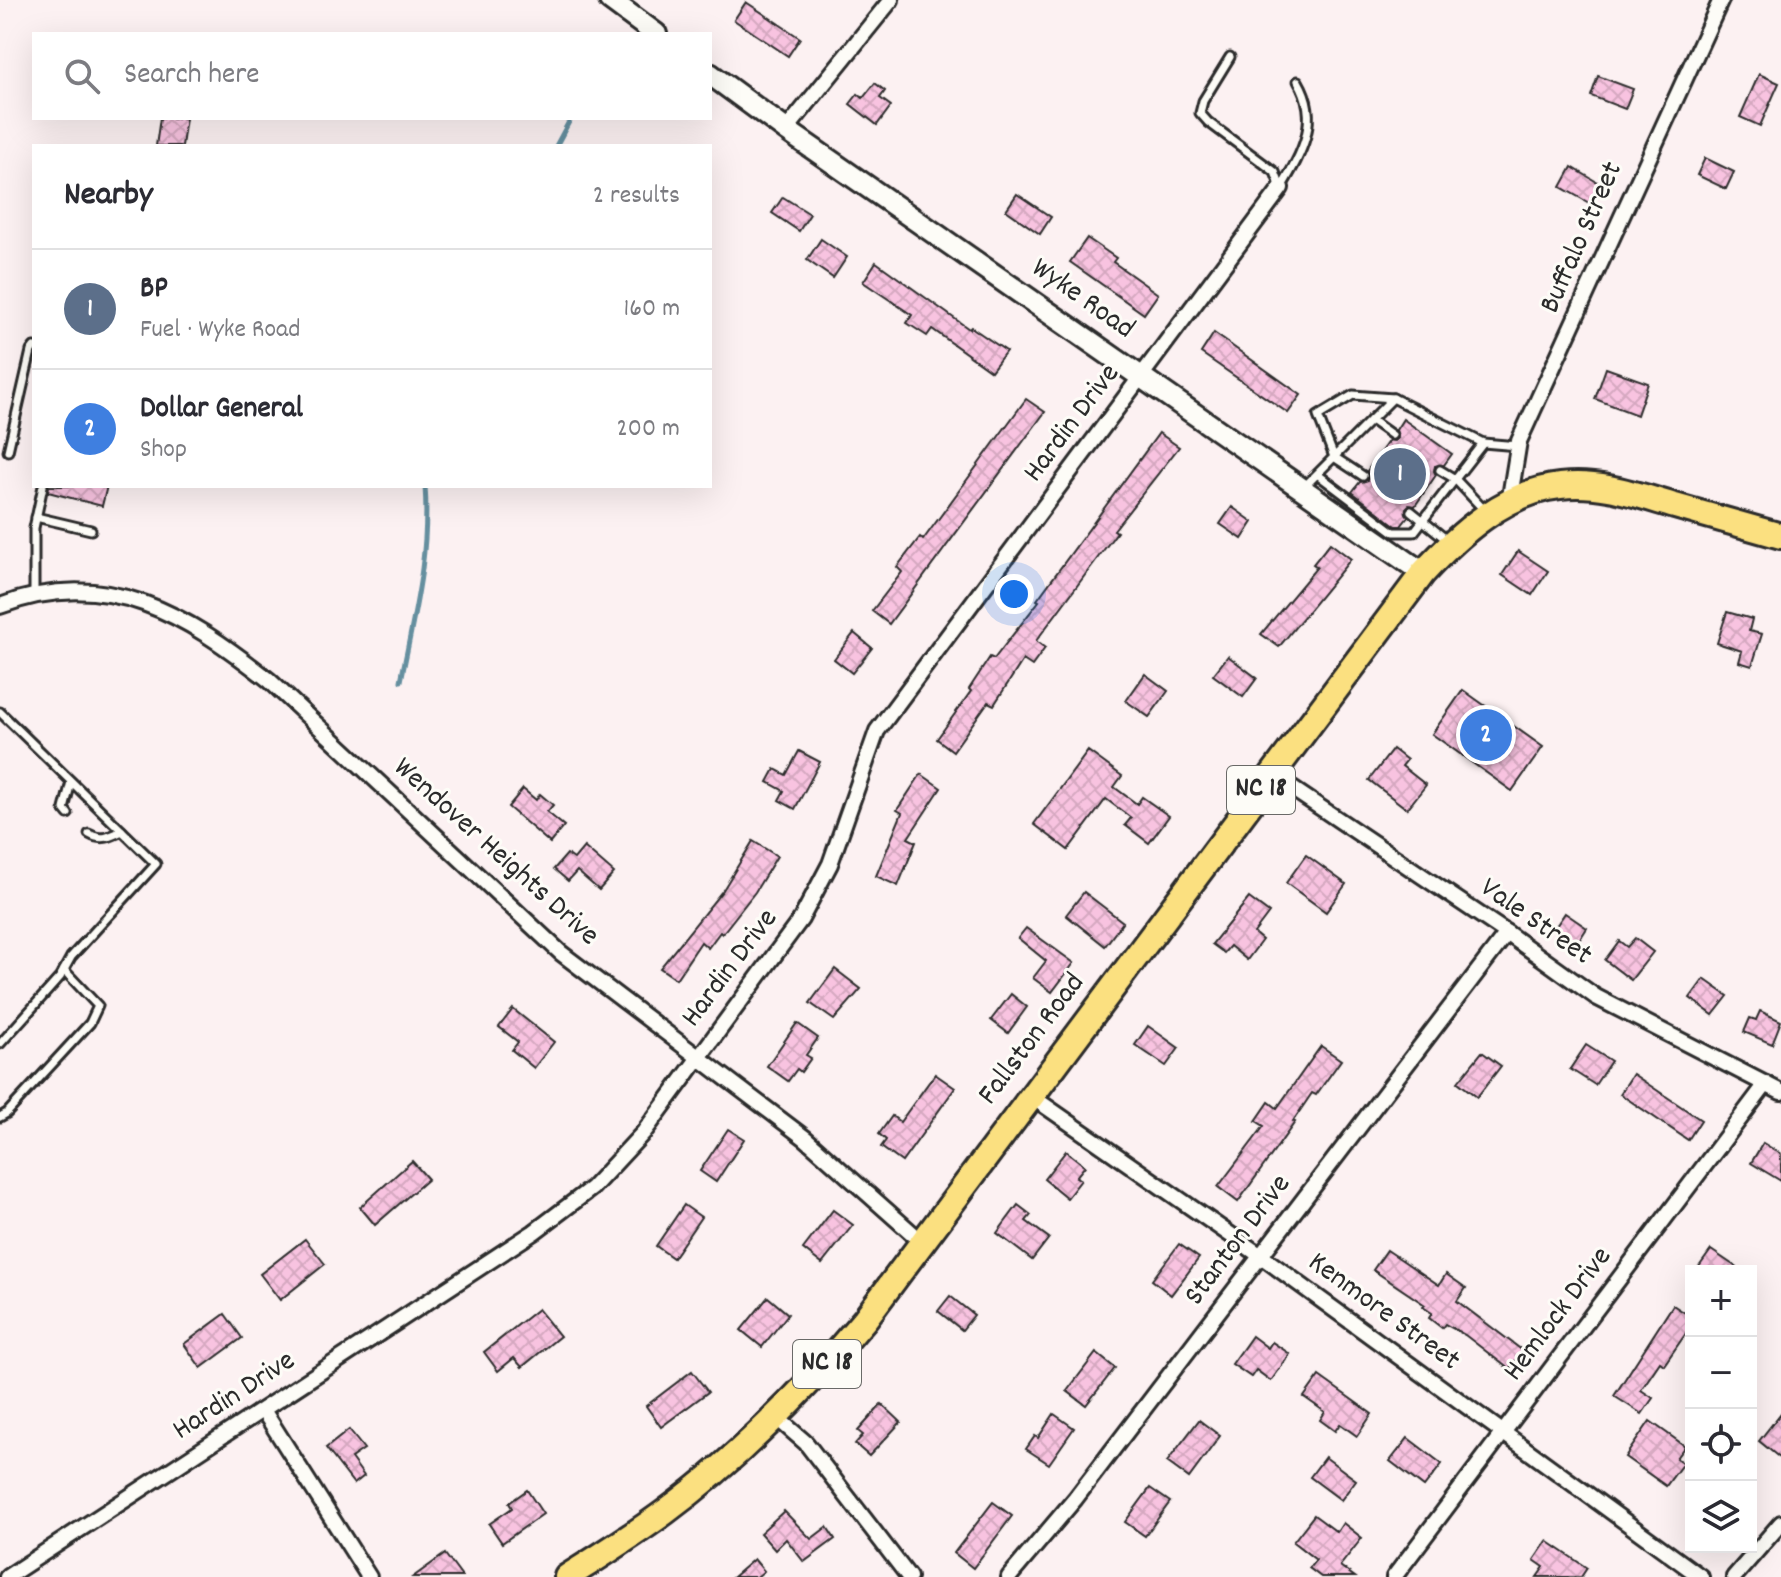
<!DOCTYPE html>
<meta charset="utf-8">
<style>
body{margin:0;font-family:Dekko,sans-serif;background:#f2f2f3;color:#2b2b33}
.controls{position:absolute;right:24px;bottom:24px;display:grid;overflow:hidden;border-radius:0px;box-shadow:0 8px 32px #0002}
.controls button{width:72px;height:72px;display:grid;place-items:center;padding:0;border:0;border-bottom:2px solid #e1e1e2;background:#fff;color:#2b2b33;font:40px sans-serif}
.you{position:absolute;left:1014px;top:594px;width:28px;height:28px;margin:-20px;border:6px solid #fff;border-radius:50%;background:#1a73e8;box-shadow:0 0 0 12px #1a73e833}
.badge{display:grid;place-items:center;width:52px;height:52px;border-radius:50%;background:#ea580c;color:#fff;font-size:26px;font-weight:700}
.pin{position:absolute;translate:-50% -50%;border:4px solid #fff;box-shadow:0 2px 8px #0006}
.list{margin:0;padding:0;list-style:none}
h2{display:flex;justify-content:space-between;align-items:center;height:104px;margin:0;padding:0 32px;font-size:34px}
h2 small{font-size:26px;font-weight:400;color:#7c7c81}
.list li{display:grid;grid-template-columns:52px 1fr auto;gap:24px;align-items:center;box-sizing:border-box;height:120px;padding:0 32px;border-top:2px solid #e1e1e2}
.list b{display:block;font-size:30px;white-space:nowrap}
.list p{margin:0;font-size:26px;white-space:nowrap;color:#7c7c81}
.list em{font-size:26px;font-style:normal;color:#7c7c81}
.icon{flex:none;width:44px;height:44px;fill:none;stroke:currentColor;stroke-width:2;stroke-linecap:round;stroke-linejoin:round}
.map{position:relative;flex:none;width:1781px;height:1577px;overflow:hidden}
.search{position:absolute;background:#fff;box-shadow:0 8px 32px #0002;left:32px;top:32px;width:680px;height:88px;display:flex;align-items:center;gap:20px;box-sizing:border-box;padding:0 28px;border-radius:0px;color:#7c7c81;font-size:30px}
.panel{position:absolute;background:#fff;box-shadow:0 8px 32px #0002;left:32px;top:144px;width:680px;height:344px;border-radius:0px}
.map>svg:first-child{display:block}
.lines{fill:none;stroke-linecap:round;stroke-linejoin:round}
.stream{stroke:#658f9f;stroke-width:5}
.building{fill:url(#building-cross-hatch);stroke:#2b2b2b;stroke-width:2}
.lane-casing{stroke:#2b2b2b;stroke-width:13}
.street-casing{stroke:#2b2b2b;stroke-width:20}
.secondary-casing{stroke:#2b2b2b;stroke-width:26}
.primary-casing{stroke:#2b2b2b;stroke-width:30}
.lane{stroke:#fdfcf7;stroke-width:7}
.street{stroke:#fdfcf7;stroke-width:14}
.secondary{stroke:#fdfcf7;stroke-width:20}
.primary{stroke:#fbe080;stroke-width:24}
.labels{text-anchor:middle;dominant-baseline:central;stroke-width:6;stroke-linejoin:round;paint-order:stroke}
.shield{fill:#fdfcf7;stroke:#6a6a68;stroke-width:2}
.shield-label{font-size:28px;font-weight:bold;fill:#2b2b2b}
.street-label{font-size:30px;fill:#2b2b2b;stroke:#fdfcf7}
</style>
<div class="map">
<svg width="1781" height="1577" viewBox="0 0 1781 1577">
<defs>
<pattern id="building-cross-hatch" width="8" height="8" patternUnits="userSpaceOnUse" patternTransform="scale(2)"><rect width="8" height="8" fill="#f8c3e0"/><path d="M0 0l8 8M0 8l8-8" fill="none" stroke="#d5a8c0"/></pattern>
</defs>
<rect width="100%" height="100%" fill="#fcf1f2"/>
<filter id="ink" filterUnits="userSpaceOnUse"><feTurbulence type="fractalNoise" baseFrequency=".0125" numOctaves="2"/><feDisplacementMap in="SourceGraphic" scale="16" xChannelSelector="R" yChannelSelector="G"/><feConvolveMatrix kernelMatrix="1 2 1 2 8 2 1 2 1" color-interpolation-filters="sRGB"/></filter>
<g filter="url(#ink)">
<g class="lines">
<g class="stream">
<polyline points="556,146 571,118"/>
<path d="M401,681c13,-67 29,-126 24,-195"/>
</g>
</g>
<g class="building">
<polygon points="746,2 800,38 788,56 734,20"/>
<polygon points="1759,74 1779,83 1760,126 1740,117"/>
<polygon points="1598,76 1633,89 1625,109 1591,96"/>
<polygon points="875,83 885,91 880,98 891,106 877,125 850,104 858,94 863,98"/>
<polygon points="160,118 186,118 182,146 156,146"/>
<polygon points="1705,158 1734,172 1726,189 1697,175"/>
<polygon points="1572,167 1602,185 1591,204 1561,187"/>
<polygon points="1017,194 1051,217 1040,234 1006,210"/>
<polygon points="783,197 810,214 799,231 772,213"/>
<polygon points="1087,238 1116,258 1113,262 1158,294 1144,314 1070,262"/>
<polygon points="821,239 847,257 833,278 807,260"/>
<polygon points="876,262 969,329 971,327 1006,351 991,371 932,329 927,336 907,323 912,315 863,282"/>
<polygon points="1214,333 1301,395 1288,413 1201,353"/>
<polygon points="1606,368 1648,383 1637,415 1595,399"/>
<polygon points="1026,399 1045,412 889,624 872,611 902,572 897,567 920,537 923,540"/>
<polygon points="1403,419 1452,454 1444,465 1435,466 1434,471 1436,475 1415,506 1409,505 1406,508 1408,517 1401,526 1396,526 1352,492 1360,482 1368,480 1367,471 1389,440 1394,441 1398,438 1396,430"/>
<polygon points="1159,433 1179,447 1114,530 1117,532 1036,641 1045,648 1032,666 1023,660 994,705 988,702 953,751 937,739 971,691 969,689 990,657 994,659 1039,601 1037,600"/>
<polygon points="49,486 107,486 102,506 48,492"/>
<polygon points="1232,507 1253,522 1242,539 1220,524"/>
<polygon points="1330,543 1351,559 1279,647 1261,634 1317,567 1313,564"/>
<polygon points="1518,551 1548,571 1532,595 1502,575"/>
<polygon points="1727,612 1752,619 1749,631 1762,634 1752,666 1739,662 1742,651 1717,643"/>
<polygon points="854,633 872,648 852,673 834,659"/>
<polygon points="1228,656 1257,678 1243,697 1213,675"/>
<polygon points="1145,674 1168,691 1149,717 1126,701"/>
<polygon points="1463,690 1543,747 1512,791 1432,734"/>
<polygon points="1393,749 1407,760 1402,766 1426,785 1407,809 1369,780"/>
<polygon points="799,751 820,762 795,809 779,800 784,791 768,782 775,769 786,775"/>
<polygon points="1088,751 1122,776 1114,787 1137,804 1142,797 1169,816 1149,843 1125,825 1131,818 1106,799 1068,850 1034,824"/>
<polygon points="921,774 941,788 908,838 916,842 898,886 876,876 902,813 897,810"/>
<polygon points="523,789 536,800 540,794 553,805 547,812 564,826 550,843 508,807"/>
<polygon points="753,841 777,856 755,892 722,934 720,932 708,948 701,942 676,979 660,968 723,890"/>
<polygon points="584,847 614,873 599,890 577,871 568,881 554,869 567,854 574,859"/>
<polygon points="1306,855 1346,884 1326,912 1286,883"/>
<polygon points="1084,892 1123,922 1105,946 1066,915"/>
<polygon points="1249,898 1269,913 1254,933 1262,940 1247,960 1230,946 1224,953 1212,944"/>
<polygon points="1565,913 1587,928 1576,945 1554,929"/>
<polygon points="1026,928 1074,963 1052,992 1033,978 1046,961 1018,938"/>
<polygon points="1635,938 1653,952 1631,980 1605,960 1619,941 1627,947"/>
<polygon points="835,969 861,989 834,1020 810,1003"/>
<polygon points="1704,979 1728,996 1713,1015 1690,998"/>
<polygon points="1011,994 1027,1007 1008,1033 991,1020"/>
<polygon points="513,1009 554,1042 534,1068 512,1050 518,1042 499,1027"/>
<polygon points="1760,1011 1781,1021 1772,1044 1744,1032 1750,1018 1756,1020"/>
<polygon points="797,1023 818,1038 806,1055 811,1058 801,1072 797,1069 788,1081 767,1066"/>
<polygon points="1148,1026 1179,1048 1166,1066 1135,1045"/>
<polygon points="1586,1045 1611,1061 1595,1085 1570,1069"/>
<polygon points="1321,1046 1341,1060 1316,1095 1312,1093 1293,1121 1295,1122 1238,1202 1218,1187 1264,1126 1256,1121 1269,1102 1277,1108"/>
<polygon points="1482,1052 1501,1066 1477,1097 1458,1082"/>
<polygon points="935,1074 955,1088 902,1162 881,1147 886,1140 879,1134 892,1116 900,1122"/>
<polygon points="1633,1074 1701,1120 1688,1140 1620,1094"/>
<polygon points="728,1129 744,1139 716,1182 700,1171"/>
<polygon points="1763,1143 1781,1154 1781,1181 1751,1163"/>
<polygon points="1066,1151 1085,1166 1076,1177 1081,1180 1067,1198 1044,1179"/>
<polygon points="412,1161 428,1179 375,1225 360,1207"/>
<polygon points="684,1205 701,1217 673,1258 656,1246"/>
<polygon points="1018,1205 1031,1215 1026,1221 1049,1238 1032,1260 997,1233"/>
<polygon points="833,1210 853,1225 822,1264 803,1249"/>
<polygon points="305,1239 325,1264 280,1300 260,1274"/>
<polygon points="1179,1244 1199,1258 1171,1295 1152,1280"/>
<polygon points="1387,1250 1439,1285 1446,1274 1466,1288 1457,1301 1523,1351 1509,1369 1465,1335 1445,1324 1442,1328 1429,1318 1432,1313 1423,1307 1425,1305 1373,1270"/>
<polygon points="1711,1250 1742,1271 1696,1271"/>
<polygon points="950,1296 974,1315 962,1330 938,1311"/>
<polygon points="768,1297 788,1314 762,1347 741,1330"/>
<polygon points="1673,1305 1691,1317 1691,1326 1664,1365 1660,1362 1641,1390 1653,1398 1642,1414 1614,1396"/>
<polygon points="538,1309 560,1336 522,1367 514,1358 498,1371 484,1352"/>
<polygon points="225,1314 242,1338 201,1368 184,1344"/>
<polygon points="1252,1336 1268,1348 1272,1342 1290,1354 1271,1381 1256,1370 1251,1377 1232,1364"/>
<polygon points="1096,1353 1115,1368 1086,1405 1067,1391"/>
<polygon points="692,1371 708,1392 661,1427 646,1406"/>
<polygon points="1319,1376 1372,1414 1357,1436 1340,1424 1335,1431 1320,1420 1325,1412 1304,1397"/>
<polygon points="882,1404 901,1422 869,1456 855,1444 863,1435 858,1431"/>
<polygon points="1781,1413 1781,1459 1759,1441"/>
<polygon points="1054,1414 1074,1428 1049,1464 1026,1449 1035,1436 1038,1438"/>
<polygon points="1199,1420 1220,1436 1189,1478 1167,1462"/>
<polygon points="1650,1421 1685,1446 1676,1458 1683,1463 1666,1486 1625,1457"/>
<polygon points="349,1430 364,1449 351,1458 364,1476 354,1484 326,1448"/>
<polygon points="1408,1438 1442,1464 1424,1487 1390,1461"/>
<polygon points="1325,1457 1356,1480 1341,1500 1310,1477"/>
<polygon points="1150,1488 1170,1502 1145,1536 1125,1522"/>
<polygon points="527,1490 543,1514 502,1543 489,1524 512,1508 509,1503"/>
<polygon points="993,1502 1012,1516 973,1568 954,1553"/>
<polygon points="784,1511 811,1539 827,1527 835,1539 804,1562 786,1539 775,1550 760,1533"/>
<polygon points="1314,1515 1337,1532 1343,1523 1362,1538 1340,1566 1355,1577 1321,1577 1309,1568 1316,1560 1293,1542"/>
<polygon points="1547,1541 1587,1568 1581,1577 1537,1577 1544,1567 1534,1560"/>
<polygon points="445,1554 462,1577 413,1577"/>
<polygon points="754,1559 764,1571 757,1577 733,1577"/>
</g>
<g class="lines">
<g class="lane-casing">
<g id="lane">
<polyline points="1230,57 1203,101 1200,113 1208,122 1275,172 1281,188"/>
<path d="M1281,188c21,-35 40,-68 17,-107"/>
<polyline points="1371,420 1392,435"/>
<polyline points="1483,443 1518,446"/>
<polyline points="8,451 31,351 34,347"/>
<polyline points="1440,470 1455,479 1486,512"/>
<polyline points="1363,476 1334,457 1318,416 1353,395 1393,398"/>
<path d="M1303,488c30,-30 60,-60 90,-90l90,45 -69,89h-20l-77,-58"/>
<polyline points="1411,511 1447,540"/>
<polyline points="36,517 91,530"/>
<polyline points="34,595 34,528 43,486"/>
<polyline points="0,712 156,864 71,957 60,977 0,1044"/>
<polyline points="68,814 64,809 71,782"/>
<path d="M89,834c12,7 21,3 33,-3"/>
<polyline points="0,1117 7,1113 90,1023 98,1006 64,970"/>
</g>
</g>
<g class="street-casing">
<g id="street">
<polyline points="786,130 891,0"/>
<polyline points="1509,503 1519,441 1721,0"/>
<path d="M0,606c107,-41 187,9 269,74l292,273 244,185 117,104"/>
<polyline points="1272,775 1507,933 1596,997 1781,1092"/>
<polyline points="1031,1096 1261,1256 1701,1577"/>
<polyline points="263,1410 369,1577"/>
<polyline points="776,1417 806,1443 909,1577"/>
<polyline points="7,1577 534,1232 592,1188 644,1132 801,919 830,864 877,731 1281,188"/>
<polyline points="1009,1577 1075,1499 1507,933"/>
<polyline points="1394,1577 1766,1084"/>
<polyline points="1734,1577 1781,1523"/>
</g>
</g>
<g class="secondary-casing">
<g id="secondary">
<polyline points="610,0 656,34"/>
<polyline points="710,74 786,130 1423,573"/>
</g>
</g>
<g class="primary-casing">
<path id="primary" d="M567,1577c33,-21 67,-42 98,-65 75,-55 140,-122 200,-193l558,-746c36,-39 82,-81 137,-87 40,-5 77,9 115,20 35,10 71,20 106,30"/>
</g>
<use href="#lane" class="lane"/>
<use href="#street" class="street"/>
<use href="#secondary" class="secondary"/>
<use href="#primary" class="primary"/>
</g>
</g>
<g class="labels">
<g class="shield">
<rect x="1227" y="766" width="68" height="48" rx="6"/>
<rect x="793" y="1340" width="68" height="48" rx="6"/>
</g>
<g class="shield-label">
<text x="1261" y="790">NC 18</text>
<text x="827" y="1364">NC 18</text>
</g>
<g class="street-label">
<text transform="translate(1583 238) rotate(-66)">Buffalo Street</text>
<text transform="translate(1082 300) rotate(35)">Wyke Road</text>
<text transform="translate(1073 424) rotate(-53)">Hardin Drive</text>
<text transform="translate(495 853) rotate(42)">Wendover Heights Drive</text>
<text transform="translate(1535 923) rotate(35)">Vale Street</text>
<text transform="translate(731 969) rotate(-53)">Hardin Drive</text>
<text transform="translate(1033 1040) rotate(-53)">Fallston Road</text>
<text transform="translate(1239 1241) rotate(-53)">Stanton Drive</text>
<text transform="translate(1383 1313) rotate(36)">Kenmore Street</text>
<text transform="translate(1559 1315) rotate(-53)">Hemlock Drive</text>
<text transform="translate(235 1397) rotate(-33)">Hardin Drive</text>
</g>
</g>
</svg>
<div class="controls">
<button>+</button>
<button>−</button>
<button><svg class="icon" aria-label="locate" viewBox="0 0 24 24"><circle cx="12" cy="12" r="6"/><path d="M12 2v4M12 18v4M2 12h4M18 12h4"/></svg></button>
<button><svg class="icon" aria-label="layers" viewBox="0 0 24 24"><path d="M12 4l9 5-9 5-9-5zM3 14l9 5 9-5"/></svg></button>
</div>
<div class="you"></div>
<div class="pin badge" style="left:1400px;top:474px;background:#5c6f8a">1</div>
<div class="pin badge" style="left:1486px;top:735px;background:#3f7fe0">2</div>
<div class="search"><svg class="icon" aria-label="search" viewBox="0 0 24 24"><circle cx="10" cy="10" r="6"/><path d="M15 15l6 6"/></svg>Search here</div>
<section class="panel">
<h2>Nearby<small>2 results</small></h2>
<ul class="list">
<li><span class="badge" style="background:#5c6f8a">1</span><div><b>BP</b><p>Fuel · Wyke Road</p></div><em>160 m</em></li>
<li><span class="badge" style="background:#3f7fe0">2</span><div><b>Dollar General</b><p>Shop</p></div><em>200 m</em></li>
</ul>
</section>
</div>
